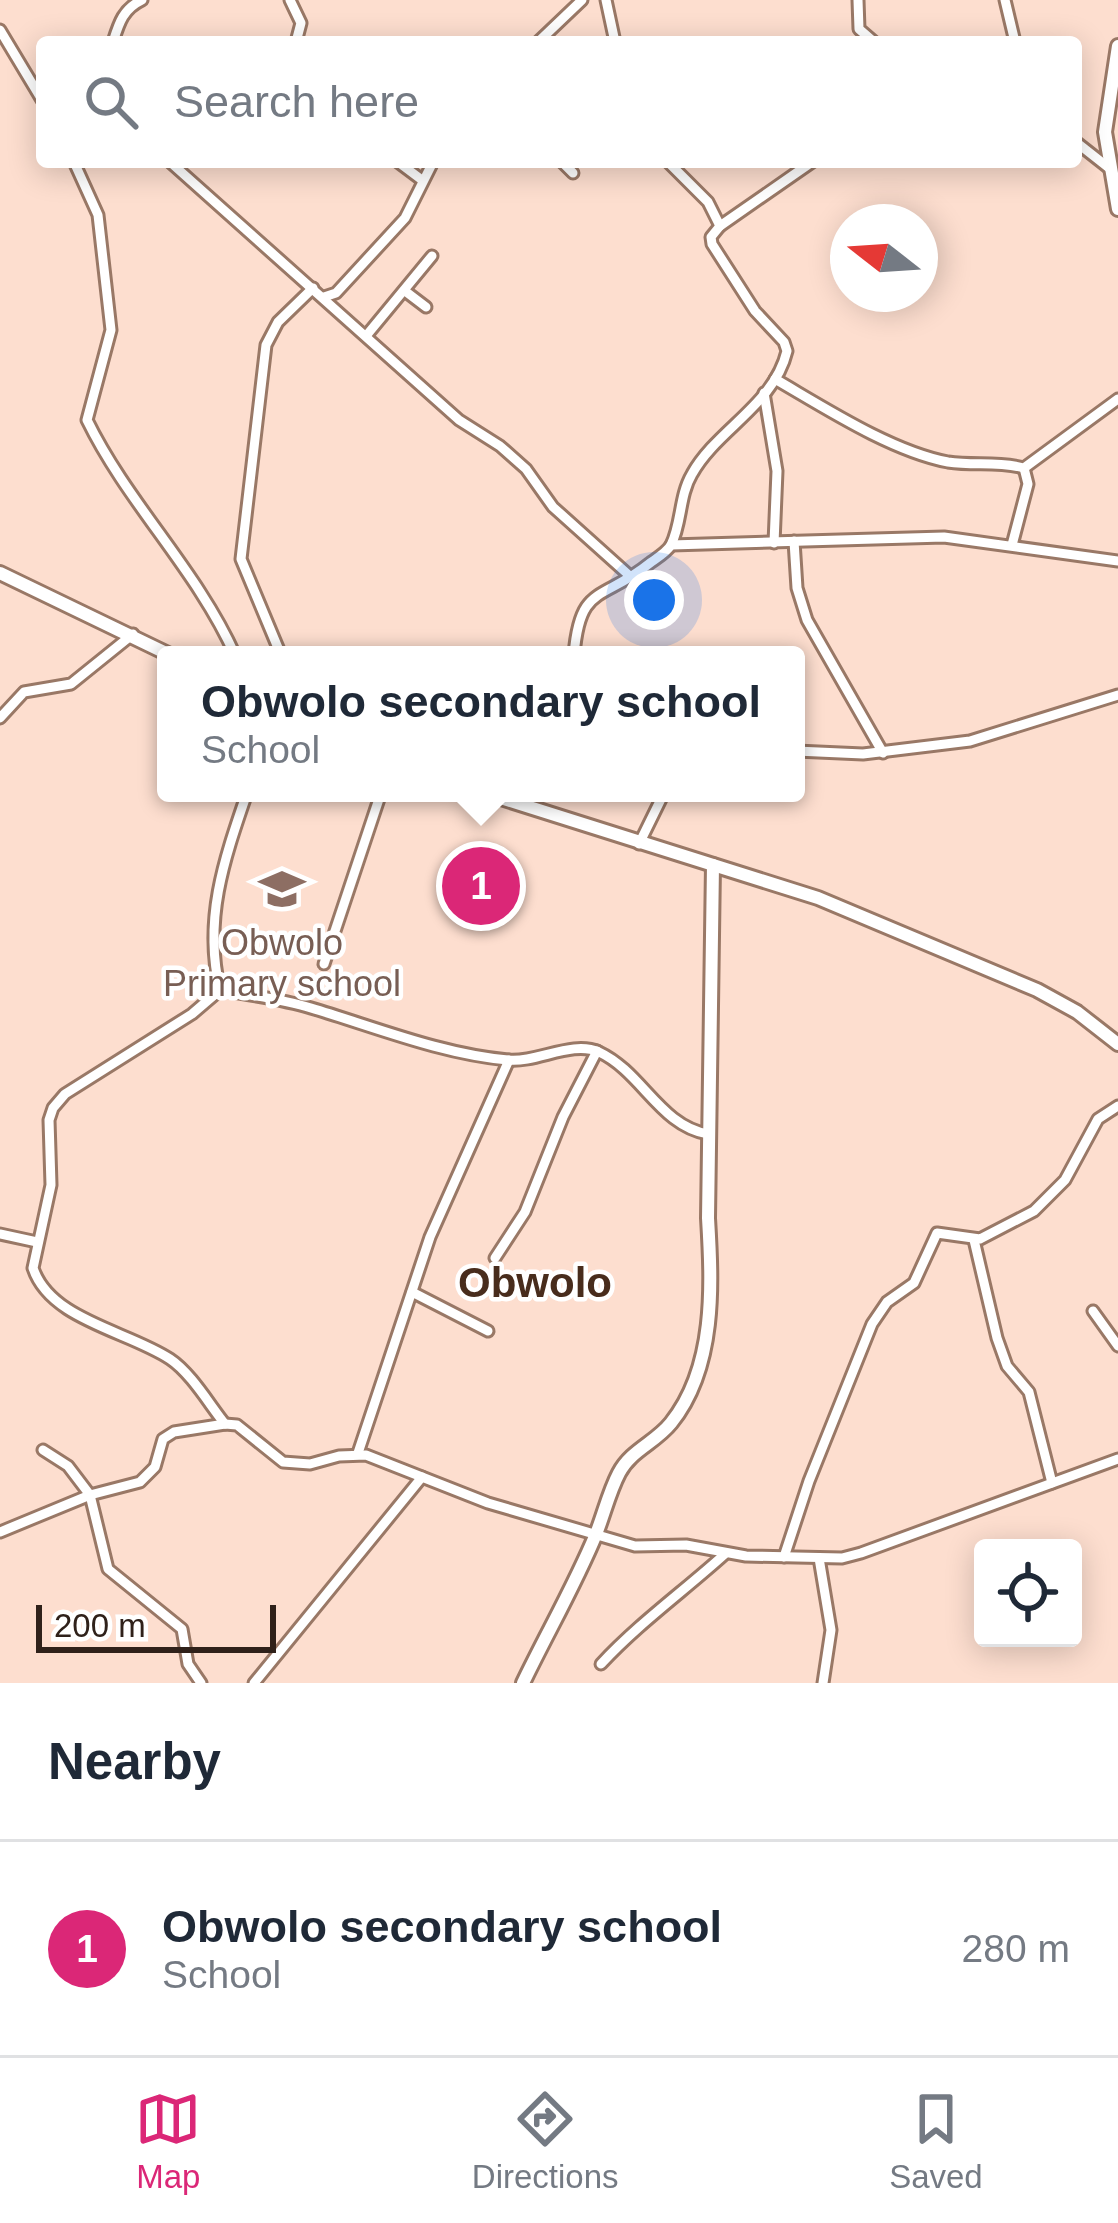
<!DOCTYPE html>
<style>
body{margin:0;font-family:Helvetica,sans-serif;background:#f2f2f3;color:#1f2937}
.controls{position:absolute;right:36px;bottom:36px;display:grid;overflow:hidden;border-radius:12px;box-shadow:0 6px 30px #0003}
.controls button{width:108px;height:108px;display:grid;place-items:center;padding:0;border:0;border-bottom:3px solid #e0e1e3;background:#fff;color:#1f2937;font:60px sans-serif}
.compass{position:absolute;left:830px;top:204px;width:108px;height:108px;border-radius:50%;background:#fff;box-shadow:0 6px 30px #0003;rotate:287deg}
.scale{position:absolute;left:36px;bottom:30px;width:240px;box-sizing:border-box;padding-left:12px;border:6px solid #2f211a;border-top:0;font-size:33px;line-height:42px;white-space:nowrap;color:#2f211a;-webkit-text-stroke:9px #fff;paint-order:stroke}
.you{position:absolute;left:654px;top:600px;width:42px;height:42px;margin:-30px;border:9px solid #fff;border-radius:50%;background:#1a73e8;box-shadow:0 0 0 18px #1a73e833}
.badge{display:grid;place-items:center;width:78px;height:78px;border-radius:50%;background:#db2777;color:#fff;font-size:39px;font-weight:700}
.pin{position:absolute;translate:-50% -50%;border:6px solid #fff;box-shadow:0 3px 12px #0006}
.popup{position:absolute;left:157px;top:646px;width:648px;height:156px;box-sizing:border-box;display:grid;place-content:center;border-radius:12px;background:#fff;filter:drop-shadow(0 3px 9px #0005);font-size:39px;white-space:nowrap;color:#747a83}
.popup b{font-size:45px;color:#1f2937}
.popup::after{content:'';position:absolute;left:50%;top:100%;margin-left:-24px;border:24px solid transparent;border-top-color:#fff}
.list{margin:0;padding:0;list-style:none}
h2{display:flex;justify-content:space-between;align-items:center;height:156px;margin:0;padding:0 48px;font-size:51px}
h2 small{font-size:39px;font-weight:400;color:#747a83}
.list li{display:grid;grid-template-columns:78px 1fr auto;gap:36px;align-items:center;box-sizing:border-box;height:216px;padding:0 48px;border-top:3px solid #e0e1e3}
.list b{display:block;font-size:45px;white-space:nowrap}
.list p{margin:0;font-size:39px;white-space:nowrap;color:#747a83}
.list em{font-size:39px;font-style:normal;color:#747a83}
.icon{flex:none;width:66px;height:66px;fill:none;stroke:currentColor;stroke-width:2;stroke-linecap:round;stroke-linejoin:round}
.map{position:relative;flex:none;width:1118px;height:1683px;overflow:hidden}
.search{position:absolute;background:#fff;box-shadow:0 6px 30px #0003;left:36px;right:36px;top:36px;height:132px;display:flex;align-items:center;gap:30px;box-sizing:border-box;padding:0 42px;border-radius:12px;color:#747a83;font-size:45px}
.sheet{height:372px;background:#fff}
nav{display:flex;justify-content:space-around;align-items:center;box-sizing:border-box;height:168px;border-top:3px solid #e0e1e3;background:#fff;font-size:33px;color:#747a83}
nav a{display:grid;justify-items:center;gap:6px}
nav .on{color:#db2777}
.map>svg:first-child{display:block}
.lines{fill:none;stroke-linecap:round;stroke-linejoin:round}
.minor-casing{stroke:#997866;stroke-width:15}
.tertiary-casing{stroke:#997866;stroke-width:18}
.minor{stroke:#fff;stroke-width:9}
.tertiary{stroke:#fff;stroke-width:12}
.labels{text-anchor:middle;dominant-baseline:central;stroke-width:9;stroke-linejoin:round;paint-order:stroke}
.education-label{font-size:36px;fill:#785e54;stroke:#fff}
.quarter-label{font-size:42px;font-weight:bold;fill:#482c1c;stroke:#fff}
</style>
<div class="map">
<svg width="1118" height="1683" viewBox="0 0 1118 1683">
<rect width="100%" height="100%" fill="#fddecf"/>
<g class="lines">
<g class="minor-casing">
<g id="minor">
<polyline points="290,0 301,23 296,42"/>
<polyline points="606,0 615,42"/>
<polyline points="858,0 859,29 874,42"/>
<polyline points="1005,0 1015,42"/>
<polyline points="0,30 42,100"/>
<path d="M113,42c6,-19 10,-33 29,-42"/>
<polyline points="538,42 582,0"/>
<polyline points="1076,142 1109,168"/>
<path d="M74,162l24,53 13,115 -24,90c41,84 110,150 148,235"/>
<polyline points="170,162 459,420 500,446 526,469 553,507 631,577"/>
<polyline points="398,162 422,180"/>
<polyline points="562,162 573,173"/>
<polyline points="720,226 812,162"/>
<polyline points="405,291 426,307"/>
<polyline points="324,297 336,293 405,218 433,162"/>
<polyline points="366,336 432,256"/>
<path d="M775,379c50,29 116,72 173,83 26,4 50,-1 76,6l94,-69"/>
<polyline points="764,393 777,471 774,543"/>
<polyline points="794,541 797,588 807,620 883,753"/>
<polyline points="671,545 944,537 1118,561"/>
<polyline points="1012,545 1028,484 1024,468"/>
<polyline points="281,655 241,559 266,345 278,322 313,288"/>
<path d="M574,655c6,-72 28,-53 76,-92 7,-5 17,-11 21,-18 11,-22 8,-49 21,-71 25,-45 82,-69 95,-123l-3,-9 -29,-31 -43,-67 -1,-7 9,-11 -12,-24 -40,-40"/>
<polyline points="0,718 24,692 71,684 133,634"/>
<polyline points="796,751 863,754 970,741 1118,695"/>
<polyline points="639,844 664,793"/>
<polyline points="324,964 381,793"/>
<path d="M220,990l-28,24 -127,80 -12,14 -4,12 2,65 -18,83c17,52 95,63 137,91 21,14 39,45 55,65"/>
<path d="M220,990c30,5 62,9 91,18 64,19 130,46 197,52 29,3 64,-20 91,-8 43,20 61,74 109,82"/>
<path d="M220,990c-17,-70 4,-130 27,-197"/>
<polyline points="0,1234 37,1242"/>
<polyline points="974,1240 997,1338 1007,1366 1029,1392 1052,1483"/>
<polyline points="495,1258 525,1212 563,1117 597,1051"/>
<polyline points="412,1292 488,1331"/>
<polyline points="1093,1311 1118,1346"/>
<polyline points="43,1450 68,1466 90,1495 108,1569 182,1629 188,1664 201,1683"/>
<polyline points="358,1453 430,1237 509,1060"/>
<polyline points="0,1532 90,1495 140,1482 155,1467 163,1439 174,1432 225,1424 237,1425 283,1462 310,1464 339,1456 366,1455 488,1503 635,1546 686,1545 746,1556 842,1558 861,1553 1118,1459"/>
<polyline points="784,1557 809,1481 872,1324 887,1302 914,1283 937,1233 980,1239 1034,1211 1065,1180 1098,1119 1118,1106"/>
<polyline points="819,1558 831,1630 823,1683"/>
<path d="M601,1664c38,-41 83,-73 125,-111"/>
<polyline points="254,1683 422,1477"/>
</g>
</g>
<g class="tertiary-casing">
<g id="tertiary">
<polyline points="1118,46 1105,132 1118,209"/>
<polyline points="0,573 170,655"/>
<polyline points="485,793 818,898 1037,990 1077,1012 1118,1044"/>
<path d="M523,1683c24,-50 52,-98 73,-149 8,-20 13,-42 23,-61 12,-23 36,-30 52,-50 45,-56 41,-138 37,-205l5,-353"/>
</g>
</g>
<use href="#minor" class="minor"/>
<use href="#tertiary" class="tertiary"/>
</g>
<defs>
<g id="school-bare" transform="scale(3.6)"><path d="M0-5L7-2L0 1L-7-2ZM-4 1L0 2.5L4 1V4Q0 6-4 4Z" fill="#8d6e63" stroke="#fff" stroke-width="2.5" paint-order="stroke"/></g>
</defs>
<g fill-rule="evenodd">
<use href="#school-bare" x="282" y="889"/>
</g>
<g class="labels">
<g class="education-label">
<text x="282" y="942">Obwolo<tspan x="282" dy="41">Primary school</tspan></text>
</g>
<g class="quarter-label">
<text x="535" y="1282">Obwolo</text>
</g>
</g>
</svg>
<div class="controls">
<button><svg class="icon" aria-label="locate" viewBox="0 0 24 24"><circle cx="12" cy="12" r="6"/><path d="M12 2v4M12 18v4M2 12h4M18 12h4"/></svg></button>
</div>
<svg class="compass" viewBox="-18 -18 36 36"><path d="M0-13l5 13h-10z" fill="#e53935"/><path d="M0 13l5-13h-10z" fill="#747a83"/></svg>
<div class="scale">200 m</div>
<div class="you"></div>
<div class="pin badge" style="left:481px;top:886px">1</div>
<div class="popup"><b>Obwolo secondary school</b>School</div>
<div class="search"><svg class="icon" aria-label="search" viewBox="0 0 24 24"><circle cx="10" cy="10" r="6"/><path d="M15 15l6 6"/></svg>Search here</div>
</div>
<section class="sheet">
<h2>Nearby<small></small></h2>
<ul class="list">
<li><span class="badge">1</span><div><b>Obwolo secondary school</b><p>School</p></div><em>280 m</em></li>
</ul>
</section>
<nav>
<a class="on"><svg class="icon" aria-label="map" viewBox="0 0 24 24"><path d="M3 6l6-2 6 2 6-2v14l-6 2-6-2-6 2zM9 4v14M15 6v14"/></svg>Map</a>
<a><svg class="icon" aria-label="directions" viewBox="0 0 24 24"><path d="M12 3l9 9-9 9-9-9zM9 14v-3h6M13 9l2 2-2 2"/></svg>Directions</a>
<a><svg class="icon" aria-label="saved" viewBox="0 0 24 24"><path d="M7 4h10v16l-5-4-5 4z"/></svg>Saved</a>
</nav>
